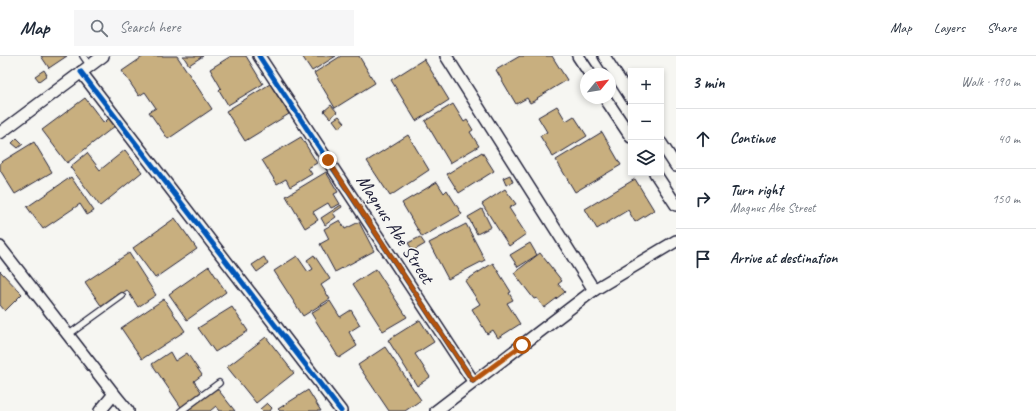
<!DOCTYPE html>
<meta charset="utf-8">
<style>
body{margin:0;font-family:Caveat,sans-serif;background:#f6f6f7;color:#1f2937}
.controls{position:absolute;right:12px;top:12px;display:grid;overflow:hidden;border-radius:0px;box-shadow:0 2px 6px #0003}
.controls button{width:36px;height:36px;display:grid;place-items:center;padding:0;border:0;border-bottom:1px solid #e0e1e3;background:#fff;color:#1f2937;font:20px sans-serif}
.compass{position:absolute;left:580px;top:12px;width:36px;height:36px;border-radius:50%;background:#fff;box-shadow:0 2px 6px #0003;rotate:60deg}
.stop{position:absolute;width:12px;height:12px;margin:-9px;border:3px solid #b45309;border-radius:50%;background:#fff}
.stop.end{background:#b45309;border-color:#fff;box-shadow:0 1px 4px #0008}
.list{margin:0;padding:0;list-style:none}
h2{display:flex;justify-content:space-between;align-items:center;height:52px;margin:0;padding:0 16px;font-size:17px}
h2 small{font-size:13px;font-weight:400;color:#747a83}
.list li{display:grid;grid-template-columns:26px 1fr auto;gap:12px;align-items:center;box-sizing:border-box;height:60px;padding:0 16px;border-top:1px solid #e0e1e3}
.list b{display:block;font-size:15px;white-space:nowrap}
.list p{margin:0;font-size:13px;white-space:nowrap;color:#747a83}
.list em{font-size:13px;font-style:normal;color:#747a83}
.icon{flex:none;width:22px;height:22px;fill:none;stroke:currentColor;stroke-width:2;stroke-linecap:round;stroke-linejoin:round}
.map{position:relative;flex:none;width:676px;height:355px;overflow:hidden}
header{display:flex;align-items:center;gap:24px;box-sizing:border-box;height:56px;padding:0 20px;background:#fff;border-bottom:1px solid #e0e1e3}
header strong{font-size:19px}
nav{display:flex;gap:22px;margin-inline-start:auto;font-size:14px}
.search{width:280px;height:36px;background:#f6f6f7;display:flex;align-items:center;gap:10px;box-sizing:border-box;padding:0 14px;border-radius:0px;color:#747a83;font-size:15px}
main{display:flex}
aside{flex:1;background:#fff}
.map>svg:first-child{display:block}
.building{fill:#c8af7f;stroke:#22223b}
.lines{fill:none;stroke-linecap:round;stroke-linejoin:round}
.lane-casing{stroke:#22223b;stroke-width:8}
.street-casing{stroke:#22223b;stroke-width:14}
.lane{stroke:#f6f6f2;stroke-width:5.5}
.street{stroke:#f6f6f2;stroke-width:11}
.cycleway-casing{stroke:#f6f6f2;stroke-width:8}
.cycleway{stroke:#0057b8;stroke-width:5}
.route{stroke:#b45309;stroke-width:5}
.labels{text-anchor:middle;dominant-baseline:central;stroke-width:3;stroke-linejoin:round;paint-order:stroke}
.street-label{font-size:19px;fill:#22223b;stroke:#f6f6f2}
</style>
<header>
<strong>Map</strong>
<div class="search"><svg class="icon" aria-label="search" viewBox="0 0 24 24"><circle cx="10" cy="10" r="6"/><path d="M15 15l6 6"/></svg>Search here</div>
<nav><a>Map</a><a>Layers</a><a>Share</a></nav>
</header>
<main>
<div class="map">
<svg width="676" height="355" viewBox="0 0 676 355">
<rect width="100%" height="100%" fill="#f6f6f2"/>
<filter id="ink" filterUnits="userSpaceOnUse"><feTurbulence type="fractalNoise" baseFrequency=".025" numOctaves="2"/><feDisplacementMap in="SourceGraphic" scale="8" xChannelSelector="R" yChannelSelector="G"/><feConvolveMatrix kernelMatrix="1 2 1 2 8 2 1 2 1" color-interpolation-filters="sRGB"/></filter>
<g filter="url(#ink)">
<g class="building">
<polygon points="41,0 67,0 49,12"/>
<polygon points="144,0 177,0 212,53 168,83 149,56 156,52 145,36 139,40 122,15"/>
<polygon points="183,0 203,0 189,9"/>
<polygon points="231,0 246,0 263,28 228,49 219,34 221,32 210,13"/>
<polygon points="302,0 336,0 312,15"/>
<polygon points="341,0 359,0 375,27 335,52 314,17"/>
<polygon points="520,0 552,0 567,24 537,42 538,43 530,47 527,42 516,48 496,14"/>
<polygon points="424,3 449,44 416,65 391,24"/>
<polygon points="44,14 47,19 39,25 35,20"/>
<polygon points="270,28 289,58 245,85 226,55"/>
<polygon points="85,42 104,67 109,62 115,70 67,107 42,74"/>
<polygon points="453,48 464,66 467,64 473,74 470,76 479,90 450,107 425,65"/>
<polygon points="331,49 337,56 330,62 324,55"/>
<polygon points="557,50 566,65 574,60 587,80 553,101 540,80 547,76 538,61"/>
<polygon points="339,60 345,67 339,72 333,64"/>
<polygon points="602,76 621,109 575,136 556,104"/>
<polygon points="408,79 429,114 390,140 367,105"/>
<polygon points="301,81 317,107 308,112 312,118 290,131 286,123 277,128 262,104"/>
<polygon points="17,82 23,88 18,92 12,87"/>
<polygon points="34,86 52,116 15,138 0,114 0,107"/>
<polygon points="125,94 142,116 100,150 70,111 87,97 100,114"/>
<polygon points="482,96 494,115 459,137 447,118"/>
<polygon points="326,116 338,136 334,138 340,148 331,152 328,147 313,156 318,164 305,172 286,140"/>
<polygon points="510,119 513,126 506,129 503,122"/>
<polygon points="71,121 94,155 87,159 80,148 43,173 27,151"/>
<polygon points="635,123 654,154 635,166 628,154 597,173 585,153"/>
<polygon points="437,126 444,137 447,134 462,158 422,181 402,147"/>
<polygon points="505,133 516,148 509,152 526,178 509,190 482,148"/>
<polygon points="341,149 342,151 333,157 336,161 325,169 321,162"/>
<polygon points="482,153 491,171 477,178 468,161"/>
<polygon points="175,162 197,193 155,222 133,192"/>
<polygon points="340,164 345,173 359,166 374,195 335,216 320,188 329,183 324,173"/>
<polygon points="466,168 485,204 448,223 429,187"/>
<polygon points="420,181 425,188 413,195 408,187"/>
<polygon points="530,187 537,199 518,211 510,199"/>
<polygon points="129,197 156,239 138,251 127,234 102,251 85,226"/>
<polygon points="540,197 562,225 558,228 565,236 544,252 537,242 534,243 514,217"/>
<polygon points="314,199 330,223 321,229 330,243 303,260 274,215 297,200 308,216 313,213 307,204"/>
<polygon points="264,201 268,208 257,216 252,209"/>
<polygon points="493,207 511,236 509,237 513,244 507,247 520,268 498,282 493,274 487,278 472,253 480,248 465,225"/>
<polygon points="209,210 226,236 187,264 169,238"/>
<polygon points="376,213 407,261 383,275 353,228"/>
<polygon points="0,215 22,238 5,255 0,249"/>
<polygon points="164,243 185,275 142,303 121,272"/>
<polygon points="330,245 340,261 351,254 360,269 349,276 357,290 339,302 311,257"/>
<polygon points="232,251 248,275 215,296 198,272"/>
<polygon points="420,264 434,286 415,298 430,321 417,330 388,284"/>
<polygon points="266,281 294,317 256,347 227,311"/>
<polygon points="385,291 421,344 405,355 389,355 358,309"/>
<polygon points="170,296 175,305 187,297 202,319 194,325 202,337 181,351 152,308"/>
<polygon points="216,331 235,355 220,355 216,350 210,355 186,355"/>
<polygon points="308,334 321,355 280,355 278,353"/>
<polygon points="267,347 272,352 270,355 262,355 260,353"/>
</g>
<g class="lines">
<g class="lane-casing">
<g id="lane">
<polyline points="83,0 90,10"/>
<polyline points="68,279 122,240"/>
<polyline points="181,355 219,327"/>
</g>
</g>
<g class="street-casing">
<g id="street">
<polyline points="259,0 473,325"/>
<polyline points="446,0 594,234"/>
<polyline points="578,0 590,18"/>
<polyline points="604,0 631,42"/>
<polyline points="81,16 341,355"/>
<polyline points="605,42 631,81"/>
<polyline points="0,77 103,0"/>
<polyline points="661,87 676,110"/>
<polyline points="655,117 676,149"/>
<polyline points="0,191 114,338 128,355"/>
<polyline points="100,355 114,338"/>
<polyline points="436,355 594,234 676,185"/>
</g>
</g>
<use href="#lane" class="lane"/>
<use href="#street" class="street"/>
<g class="cycleway-casing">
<g id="cycleway">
<polyline points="259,0 473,325"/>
<polyline points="81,16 341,355"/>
</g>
</g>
<use href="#cycleway" class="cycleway"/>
</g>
</g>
<g class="lines" filter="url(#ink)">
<polyline class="route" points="328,104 473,325 522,289"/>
</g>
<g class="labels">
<g class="street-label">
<text transform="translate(395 173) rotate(57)">Magnus Abe Street</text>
</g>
</g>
</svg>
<div class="controls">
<button>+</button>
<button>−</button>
<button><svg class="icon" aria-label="layers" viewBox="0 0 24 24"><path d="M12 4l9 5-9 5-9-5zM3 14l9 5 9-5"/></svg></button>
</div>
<svg class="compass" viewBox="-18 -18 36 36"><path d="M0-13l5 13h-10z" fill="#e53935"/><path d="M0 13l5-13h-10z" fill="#747a83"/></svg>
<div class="stop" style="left:522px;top:289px"></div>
<div class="stop end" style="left:328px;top:104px"></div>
</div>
<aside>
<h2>3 min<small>Walk · 190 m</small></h2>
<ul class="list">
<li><svg class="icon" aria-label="ahead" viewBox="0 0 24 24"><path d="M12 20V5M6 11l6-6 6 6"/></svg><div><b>Continue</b></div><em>40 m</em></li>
<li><svg class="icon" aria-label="right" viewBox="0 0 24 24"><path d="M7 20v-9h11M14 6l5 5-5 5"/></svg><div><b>Turn right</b><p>Magnus Abe Street</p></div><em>150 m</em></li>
<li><svg class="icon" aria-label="arrive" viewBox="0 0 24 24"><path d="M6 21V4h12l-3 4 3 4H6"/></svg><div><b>Arrive at destination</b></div></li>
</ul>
</aside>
</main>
